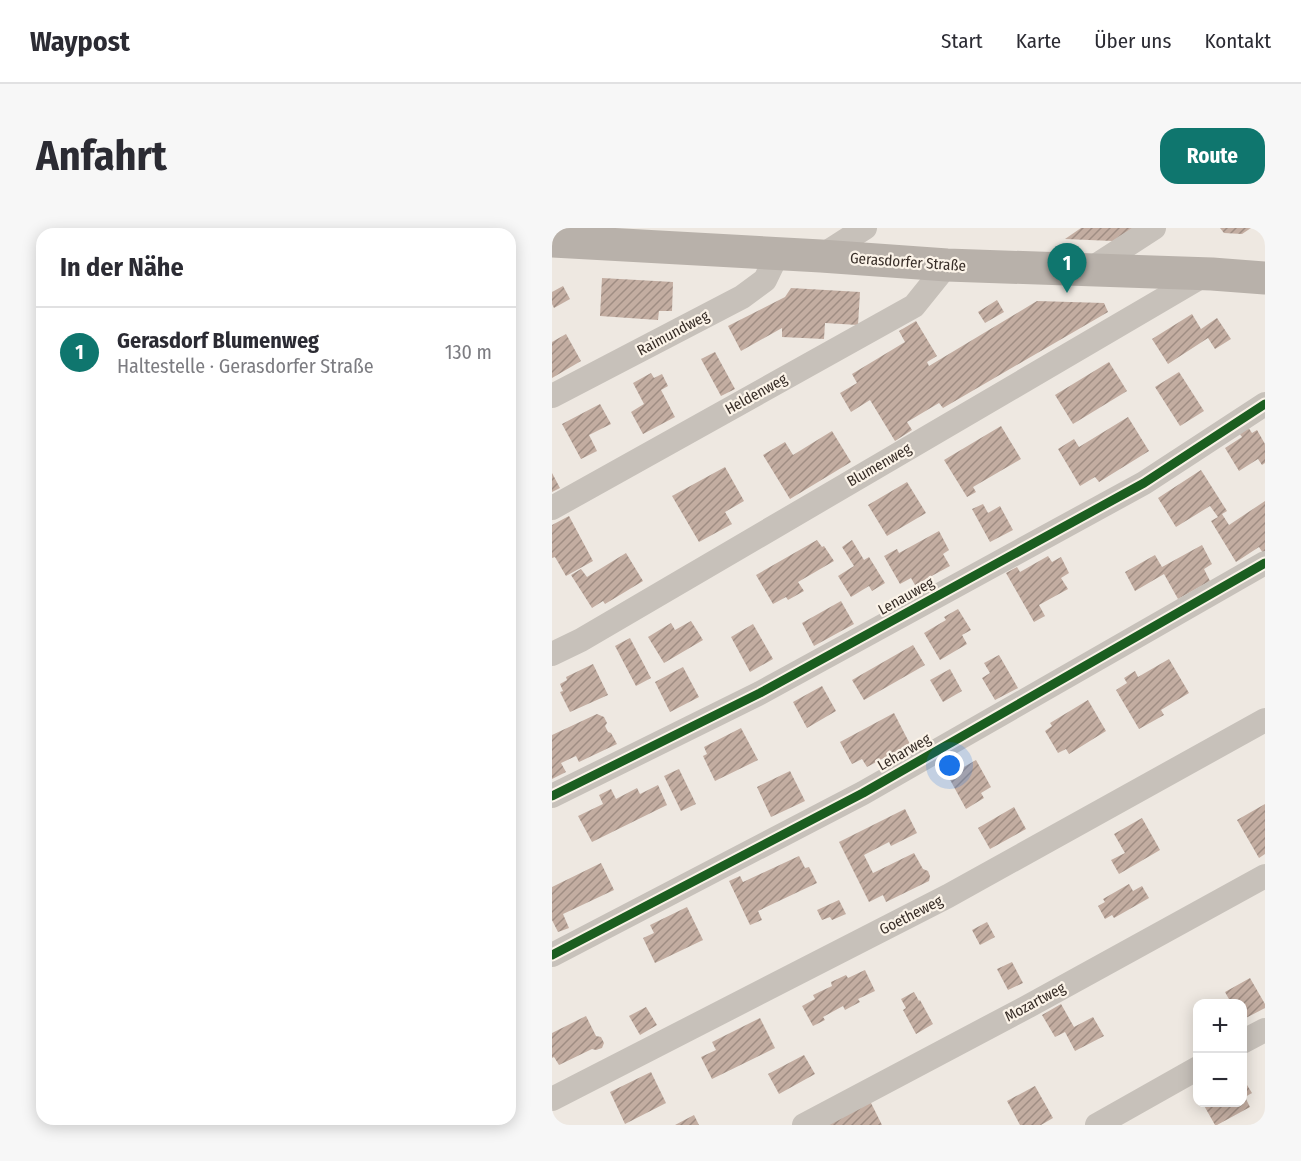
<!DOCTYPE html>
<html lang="de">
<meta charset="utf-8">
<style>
body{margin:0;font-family:"Fira Sans Condensed",sans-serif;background:#f7f7f7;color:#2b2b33}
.controls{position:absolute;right:18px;bottom:18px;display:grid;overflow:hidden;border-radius:12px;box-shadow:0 3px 15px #0003}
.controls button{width:54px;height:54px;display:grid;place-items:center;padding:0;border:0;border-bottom:2px solid #e1e1e2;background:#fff;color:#2b2b33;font:30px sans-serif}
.you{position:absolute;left:398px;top:538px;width:21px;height:21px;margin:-15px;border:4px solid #fff;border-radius:50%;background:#1a73e8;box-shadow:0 0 0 9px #1a73e833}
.badge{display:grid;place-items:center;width:39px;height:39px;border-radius:50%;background:#0f766e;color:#fff;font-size:20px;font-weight:700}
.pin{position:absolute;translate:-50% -50px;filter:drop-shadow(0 2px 3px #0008)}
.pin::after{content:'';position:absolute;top:32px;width:21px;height:18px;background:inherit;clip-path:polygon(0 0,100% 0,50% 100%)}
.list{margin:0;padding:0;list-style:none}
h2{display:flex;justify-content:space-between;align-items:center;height:78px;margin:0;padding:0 24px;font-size:26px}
h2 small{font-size:20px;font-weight:400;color:#7c7c81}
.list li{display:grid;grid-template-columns:39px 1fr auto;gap:18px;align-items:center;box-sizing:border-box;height:90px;padding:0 24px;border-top:2px solid #e1e1e2}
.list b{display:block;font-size:22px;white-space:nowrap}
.list p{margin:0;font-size:20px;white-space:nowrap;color:#7c7c81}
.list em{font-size:20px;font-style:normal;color:#7c7c81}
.map{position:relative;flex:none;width:713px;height:897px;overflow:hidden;border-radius:18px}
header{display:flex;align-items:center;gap:36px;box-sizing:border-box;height:84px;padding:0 30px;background:#fff;border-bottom:2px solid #e1e1e2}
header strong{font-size:28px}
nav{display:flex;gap:33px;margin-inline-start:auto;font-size:21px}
.intro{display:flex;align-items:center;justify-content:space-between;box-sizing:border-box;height:144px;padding:0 36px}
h1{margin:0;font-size:42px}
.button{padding:15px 27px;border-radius:18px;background:#0f766e;color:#fff;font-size:21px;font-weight:700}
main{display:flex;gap:36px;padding:0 36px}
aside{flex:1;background:#fff;border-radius:18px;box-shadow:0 3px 15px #0003}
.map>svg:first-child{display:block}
.building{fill:url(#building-hatch)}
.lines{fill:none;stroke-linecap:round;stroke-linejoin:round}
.minor{stroke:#c7c1ba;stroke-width:24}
.secondary{stroke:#b8b1aa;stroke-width:33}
.cycleway-casing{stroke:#fbf3e8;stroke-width:13}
.cycleway{stroke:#1b5e20;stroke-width:9}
.labels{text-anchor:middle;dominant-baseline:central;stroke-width:4.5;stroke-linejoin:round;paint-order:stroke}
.street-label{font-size:15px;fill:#382e28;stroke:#fbf3e8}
</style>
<header>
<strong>Waypost</strong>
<nav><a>Start</a><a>Karte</a><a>Über uns</a><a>Kontakt</a></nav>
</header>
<div class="intro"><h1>Anfahrt</h1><a class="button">Route</a></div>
<main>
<aside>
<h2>In der Nähe<small></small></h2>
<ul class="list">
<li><span class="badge">1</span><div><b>Gerasdorf Blumenweg</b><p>Haltestelle · Gerasdorfer Straße</p></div><em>130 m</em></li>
</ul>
</aside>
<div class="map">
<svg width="713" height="897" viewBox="0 0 713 897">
<defs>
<pattern id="building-hatch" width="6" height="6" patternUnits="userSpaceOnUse" patternTransform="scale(1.5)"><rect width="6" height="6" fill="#c3ada1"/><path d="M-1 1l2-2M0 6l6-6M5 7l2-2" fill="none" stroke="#9f8d83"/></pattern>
</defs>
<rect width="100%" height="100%" fill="#eee8e1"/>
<g class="building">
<polygon points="529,0 581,0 561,13 513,11"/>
<polygon points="668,0 699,0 690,6 672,5"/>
<polygon points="50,50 121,54 120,83 107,83 106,92 48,88"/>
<polygon points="11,58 18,71 2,80 0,76 0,64"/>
<polygon points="239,60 308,64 306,97 273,95 272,111 230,109 230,100 189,123 176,98 233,69"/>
<polygon points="445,72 452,84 433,95 426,84"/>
<polygon points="485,73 552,75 556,84 391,180 387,175 355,194 360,202 343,213 318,172 299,184 288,165 305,155 300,146 353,114 347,103 364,93 385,128 375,134 377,138"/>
<polygon points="640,86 649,101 665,90 679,111 663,121 656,110 616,136 600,111"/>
<polygon points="14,106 29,133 0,150 0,114"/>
<polygon points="163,124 183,161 169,168 149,131"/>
<polygon points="557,134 575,163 521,196 503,167"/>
<polygon points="627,144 652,183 628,198 603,159"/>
<polygon points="99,145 102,150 110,146 116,158 109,162 123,189 91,206 79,184 92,176 81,155"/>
<polygon points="48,176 59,196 37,207 45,223 29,231 10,196"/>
<polygon points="576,189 597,223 547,254 543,249 528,258 506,221 522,211 527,219"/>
<polygon points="449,198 469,231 421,259 424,264 415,269 392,232"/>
<polygon points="696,199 700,205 705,202 713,216 713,235 710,237 706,231 687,243 673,220 690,209 687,205"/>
<polygon points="280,203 299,234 238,271 211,227 233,214 241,227"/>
<polygon points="173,239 192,273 173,284 180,296 147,314 120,268"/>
<polygon points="649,242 675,283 670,286 677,297 713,273 713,323 711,325 707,319 684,334 659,293 666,289 658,278 624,299 606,270"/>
<polygon points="0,245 8,260 0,264"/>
<polygon points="355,254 374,285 335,308 316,277"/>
<polygon points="431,276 436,285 448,278 461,302 438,314 420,281"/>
<polygon points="17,288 41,333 14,348 3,329 0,330 0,297"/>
<polygon points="387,303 397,322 391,326 398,338 363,357 359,350 348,356 332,328 345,321 347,325"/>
<polygon points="265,312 270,319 272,318 282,333 246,354 252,363 236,372 234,369 221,376 204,347"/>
<polygon points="300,312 312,332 317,329 333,355 320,363 317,358 299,369 286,348 302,338 290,319"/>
<polygon points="650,317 660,336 652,341 658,353 626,371 612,346 583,363 573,344 603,327 610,339"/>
<polygon points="74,325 91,353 53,376 51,373 40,380 19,347 29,341 35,349"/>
<polygon points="496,328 500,334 509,329 517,345 509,350 516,361 487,377 493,388 482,394 454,345 465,339 468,344"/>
<polygon points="289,373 302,396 262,418 250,395"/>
<polygon points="406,381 419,402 410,407 415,416 388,432 372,405 394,392 392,389"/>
<polygon points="139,393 151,412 112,435 96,409 119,395 123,402"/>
<polygon points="201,396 221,431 198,444 179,409"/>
<polygon points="78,410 99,450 84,458 63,418"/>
<polygon points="361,417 373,437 312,472 300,452"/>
<polygon points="447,427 466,460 443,472 430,450 438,445 432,435"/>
<polygon points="617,431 637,465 609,482 612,487 587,501 564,462 575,455 572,450 583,443 586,449"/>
<polygon points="41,436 56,467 18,484 8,464 11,463 8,456 15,452 14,449"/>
<polygon points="131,439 147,469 118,484 103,454"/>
<polygon points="398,441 410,463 391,474 378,452"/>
<polygon points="270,458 284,483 255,500 241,474"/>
<polygon points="536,472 554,503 517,526 514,521 506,525 493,503 500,498 498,495"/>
<polygon points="342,485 358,516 315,539 310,531 300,536 288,514"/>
<polygon points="45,486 52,489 55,495 53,498 56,504 59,505 65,516 27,534 24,528 9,535 14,544 0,551 0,507"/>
<polygon points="189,500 206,532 163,553 151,528 155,526 152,519"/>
<polygon points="424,532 439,559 429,565 432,570 414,581 396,548"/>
<polygon points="127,541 144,576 129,583 112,548"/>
<polygon points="238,543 253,573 219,589 205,559"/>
<polygon points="106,557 115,577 40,614 26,588 51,576 47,567 59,561 64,571 85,560 88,566"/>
<polygon points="713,576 713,626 707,630 685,592"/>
<polygon points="462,579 474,601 438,621 426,600"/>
<polygon points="353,581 365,605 339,618 337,614 312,627 321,645 362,625 371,641 376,643 378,648 377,653 334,674 331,667 317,674 287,614"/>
<polygon points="590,590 608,622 567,646 559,632 573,625 562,606"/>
<polygon points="247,628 253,640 257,639 265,655 206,683 210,692 198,697 177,653 188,648 191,654"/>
<polygon points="49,635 62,662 11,686 17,700 6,704 0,692 0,659"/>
<polygon points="577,656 581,663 590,658 597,670 562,690 560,687 553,691 546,678 553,674 551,671"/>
<polygon points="287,672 294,686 280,692 278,689 270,692 265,682"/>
<polygon points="135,679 151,712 103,735 91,710 102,705 98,697"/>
<polygon points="435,694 443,709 428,717 420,702"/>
<polygon points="460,734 471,755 456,762 445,741"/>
<polygon points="313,742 323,763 306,771 308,774 293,782 291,778 271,789 273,792 261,798 250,778 263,771 261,767 280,758 279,754 294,747 296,750"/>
<polygon points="698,750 713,776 713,780 690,792 690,776 674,776 678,773 673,764"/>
<polygon points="362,764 367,773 368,772 381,796 364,806 351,782 354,780 349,771"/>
<polygon points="509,776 522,799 541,789 552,808 523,823 513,804 503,809 490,787"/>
<polygon points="94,779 105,797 88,807 77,788"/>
<polygon points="34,788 44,808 49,809 52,815 50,820 44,822 40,821 7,837 2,829 0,830 0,805"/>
<polygon points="208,790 223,820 160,851 149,829 164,822 160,814"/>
<polygon points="252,827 263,846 227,866 216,846"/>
<polygon points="99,844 114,875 73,896 58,864"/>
<polygon points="690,849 700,865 693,869 698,879 665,897 663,897 650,874 690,874"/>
<polygon points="483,858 501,890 489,897 468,897 455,873"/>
<polygon points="318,873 330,897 271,897"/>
<polygon points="142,887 147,897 123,897"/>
</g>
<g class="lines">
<g class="minor">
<polyline points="269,28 313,0"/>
<polyline points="537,42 602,0"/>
<polyline points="0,168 190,69 213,52 226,25"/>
<polyline points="0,280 362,78 395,37"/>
<polyline points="0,426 29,412 654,46"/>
<polyline points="0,568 208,465 592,255 713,176"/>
<polyline points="0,727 311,565 713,335"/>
<polyline points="690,814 713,802"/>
<polyline points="0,871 396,668 713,492"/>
<polyline points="252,897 473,780 713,648"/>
<polyline points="545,897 646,840"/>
</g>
<polyline class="secondary" points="0,13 269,28 395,37 660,46 713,50"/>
<g class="cycleway-casing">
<g id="cycleway">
<polyline points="0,568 208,465 592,255 713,176"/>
<polyline points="0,727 311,565 713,335"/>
</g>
</g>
<use href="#cycleway" class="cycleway"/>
</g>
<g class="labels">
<g class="street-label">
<text transform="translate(356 34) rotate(4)">Gerasdorfer Straße</text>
<text transform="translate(121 105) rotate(-28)">Raimundweg</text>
<text transform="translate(204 166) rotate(-29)">Heldenweg</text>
<text transform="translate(327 237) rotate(-30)">Blumenweg</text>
<text transform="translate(354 368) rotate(-29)">Lenauweg</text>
<text transform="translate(352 524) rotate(-30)">Leharweg</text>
<text transform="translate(359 687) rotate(-27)">Goetheweg</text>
<text transform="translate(483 774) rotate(-28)">Mozartweg</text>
</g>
</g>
</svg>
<div class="controls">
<button>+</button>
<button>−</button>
</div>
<div class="you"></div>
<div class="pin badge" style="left:515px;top:65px">1</div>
</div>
</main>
